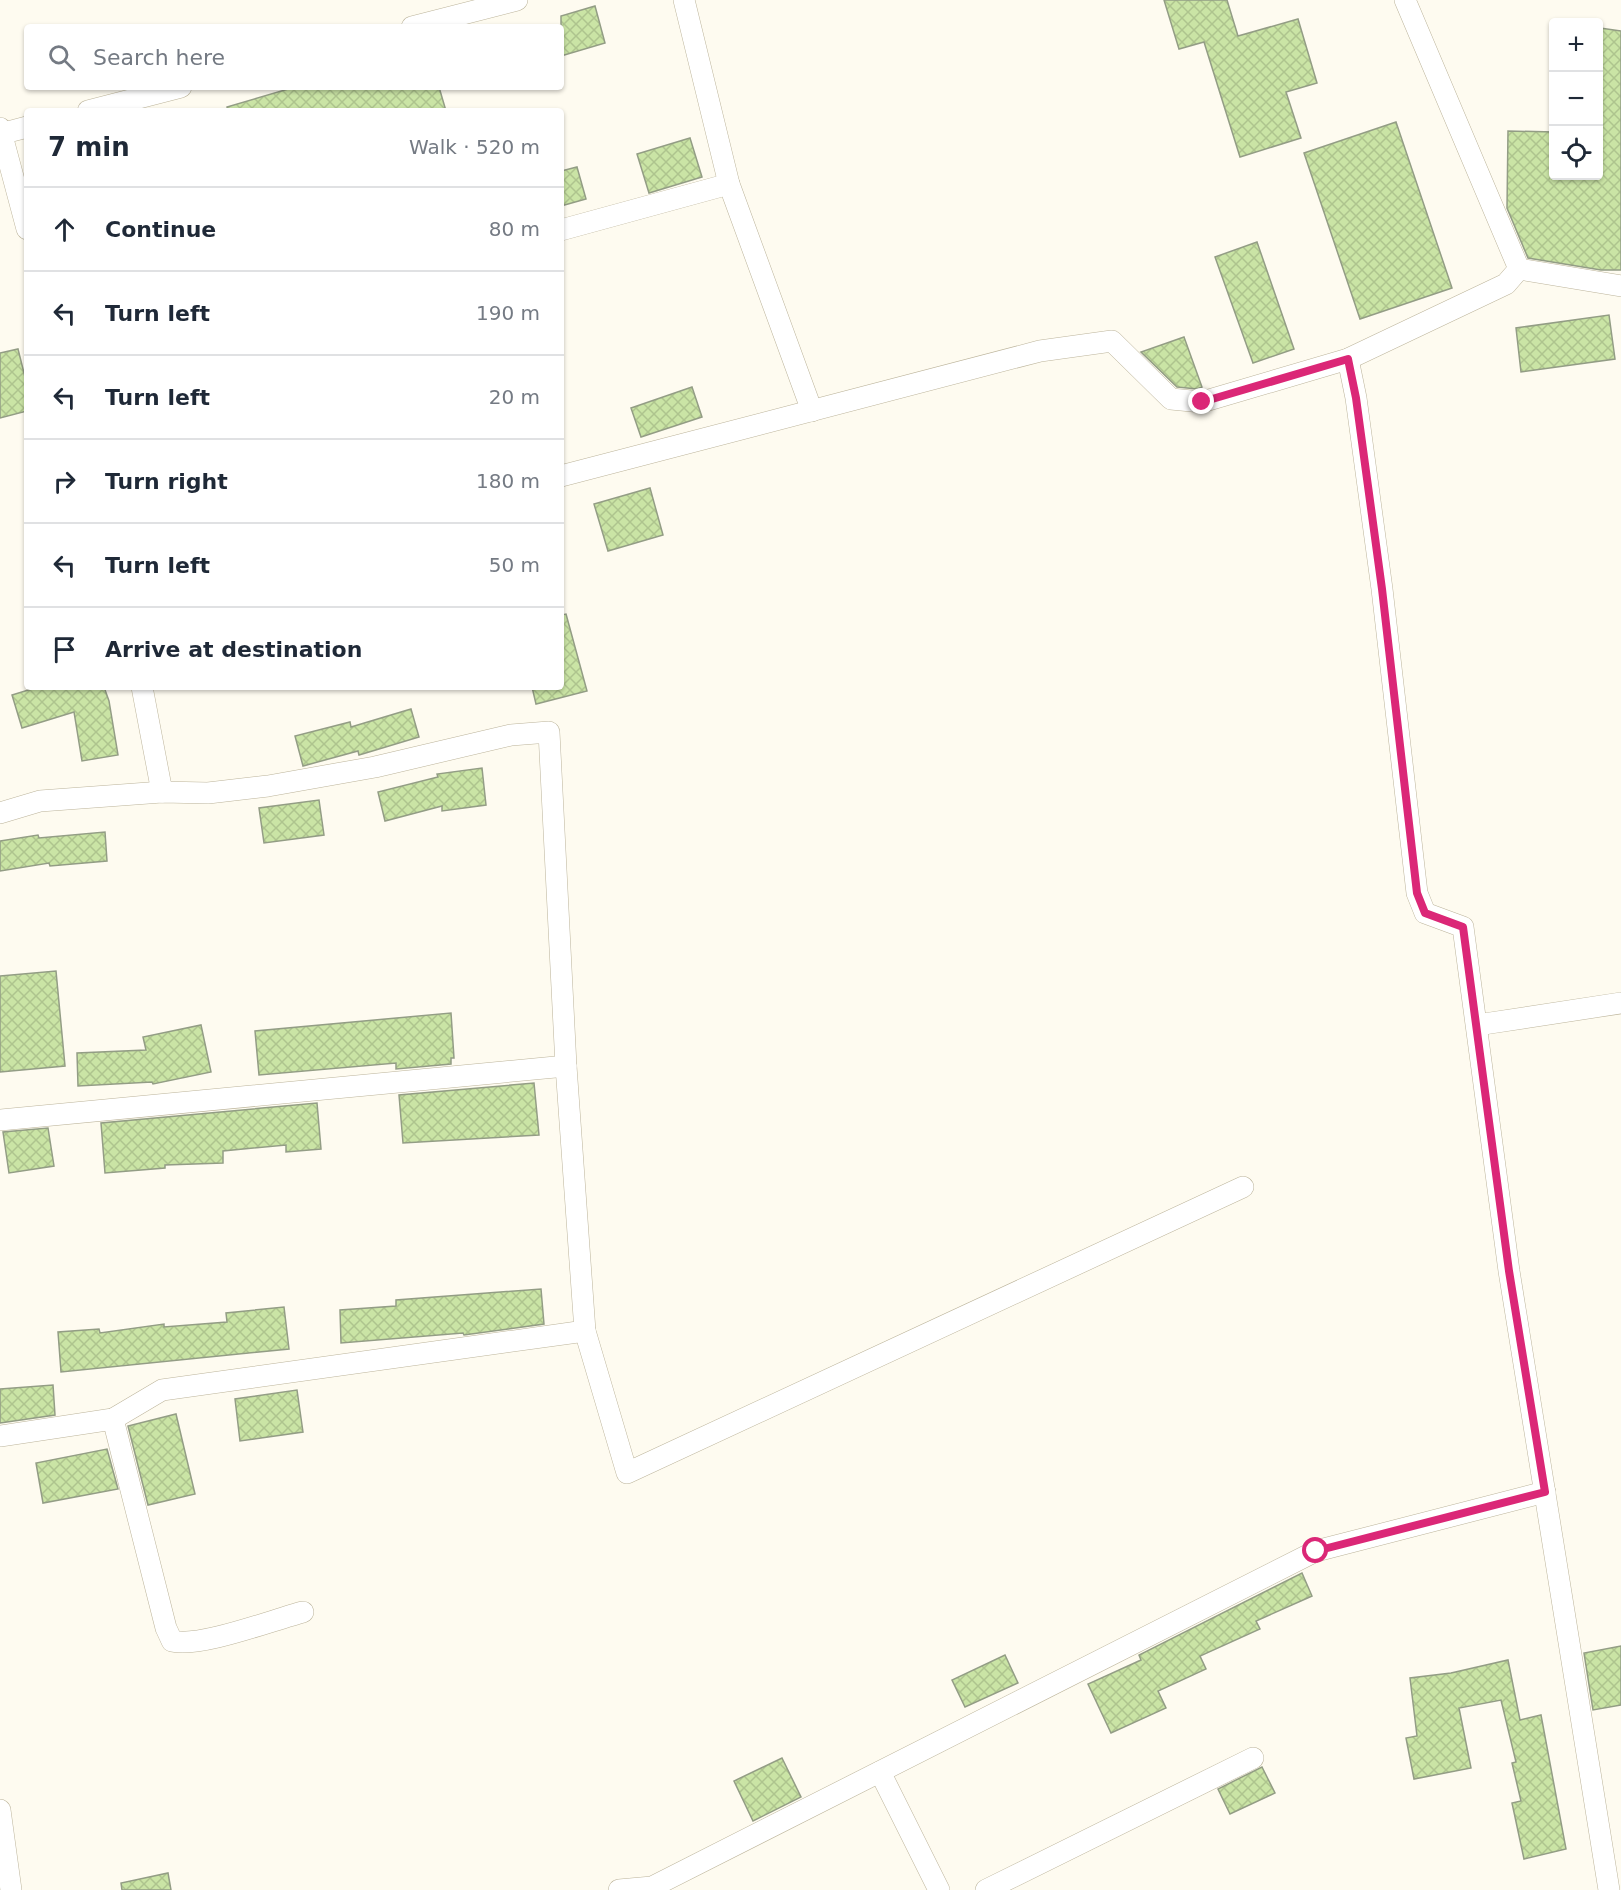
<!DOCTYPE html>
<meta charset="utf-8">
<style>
body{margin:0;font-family:"DejaVu Sans",sans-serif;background:#f6f6f7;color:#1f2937}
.controls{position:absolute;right:18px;top:18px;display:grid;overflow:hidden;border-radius:6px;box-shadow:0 2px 4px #0004}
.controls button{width:54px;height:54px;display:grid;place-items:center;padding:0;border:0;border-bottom:2px solid #e0e1e3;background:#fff;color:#1f2937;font:30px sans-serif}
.stop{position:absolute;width:18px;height:18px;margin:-14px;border:4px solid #db2777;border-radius:50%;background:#fff}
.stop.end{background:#db2777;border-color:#fff;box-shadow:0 2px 6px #0008}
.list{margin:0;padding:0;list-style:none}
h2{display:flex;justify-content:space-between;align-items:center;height:78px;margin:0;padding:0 24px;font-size:26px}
h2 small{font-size:20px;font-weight:400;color:#747a83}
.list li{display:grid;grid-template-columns:39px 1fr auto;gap:18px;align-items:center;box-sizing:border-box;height:84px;padding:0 24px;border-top:2px solid #e0e1e3}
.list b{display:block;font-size:22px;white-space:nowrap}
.list em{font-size:20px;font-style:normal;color:#747a83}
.icon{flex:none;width:33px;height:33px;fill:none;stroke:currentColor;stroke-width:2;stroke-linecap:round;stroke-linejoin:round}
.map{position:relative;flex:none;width:1621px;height:1890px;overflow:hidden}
.search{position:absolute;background:#fff;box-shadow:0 2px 4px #0004;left:24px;top:24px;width:540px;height:66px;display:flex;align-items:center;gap:15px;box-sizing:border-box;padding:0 21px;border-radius:6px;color:#747a83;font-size:22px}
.panel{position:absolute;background:#fff;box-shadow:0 2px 4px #0004;left:24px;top:108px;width:540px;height:582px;border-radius:6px}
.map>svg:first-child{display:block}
.building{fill:url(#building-cross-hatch);stroke:#939d85;stroke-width:1.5}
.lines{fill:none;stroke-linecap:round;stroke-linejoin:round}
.minor-casing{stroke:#bcb49b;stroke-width:22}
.minor{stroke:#fff;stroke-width:21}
.route{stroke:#db2777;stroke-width:8}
</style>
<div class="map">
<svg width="1621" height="1890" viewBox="0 0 1621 1890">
<defs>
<pattern id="building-cross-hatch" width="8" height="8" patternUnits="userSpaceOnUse" patternTransform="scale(1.5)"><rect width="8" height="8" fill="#cae4a5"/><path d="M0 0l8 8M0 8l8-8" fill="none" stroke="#aec48e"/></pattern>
</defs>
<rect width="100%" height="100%" fill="#fefbf0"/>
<g class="building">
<polygon points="1164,0 1227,0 1238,36 1298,19 1317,83 1286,92 1301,138 1240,157 1204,42 1179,49"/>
<polygon points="595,6 605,43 561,56 561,16"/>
<polygon points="1600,28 1621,31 1621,270 1601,270 1528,258 1507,208 1508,131 1554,132 1554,176 1599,176"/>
<polygon points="295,87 439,87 446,111 228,111 227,107"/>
<polygon points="1396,122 1452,288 1360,319 1304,153"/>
<polygon points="690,138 702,177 649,193 637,154"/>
<polygon points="577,167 586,199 561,206 561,171"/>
<polygon points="1257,242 1294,349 1253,363 1215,257"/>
<polygon points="1609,315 1615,359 1521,372 1516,328"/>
<polygon points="1184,337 1202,387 1197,389 1177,387 1141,352"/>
<polygon points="18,349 27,385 27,411 0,418 0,353"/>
<polygon points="692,387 702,417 641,437 631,408"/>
<polygon points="650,488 663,535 608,551 594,504"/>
<polygon points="566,614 587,691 536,704 532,687 561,687 561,615"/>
<polygon points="38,687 104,687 109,701 118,755 82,761 74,712 22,728 12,695"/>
<polygon points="411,709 419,737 359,755 358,751 303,766 295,736 350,722 351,727"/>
<polygon points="482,768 486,805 442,811 442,806 385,821 378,792 438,777 437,774"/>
<polygon points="319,800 324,835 264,843 259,808"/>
<polygon points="105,832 107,861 50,866 49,863 0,871 0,841 38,835 39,838"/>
<polygon points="56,971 65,1066 0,1072 0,976"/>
<polygon points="451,1013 454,1058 451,1058 451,1064 396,1069 396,1063 259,1075 255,1031"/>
<polygon points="201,1025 211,1072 153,1084 152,1082 78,1086 77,1053 146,1050 143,1037"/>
<polygon points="534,1083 539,1135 403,1143 399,1095"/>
<polygon points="317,1103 321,1149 286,1152 286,1145 223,1151 223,1163 165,1165 165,1168 105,1173 101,1123"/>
<polygon points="48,1128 54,1166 9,1173 3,1132"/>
<polygon points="541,1289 544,1324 464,1335 463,1333 341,1343 340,1310 396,1306 396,1300"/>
<polygon points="284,1307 289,1349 61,1372 58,1332 99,1329 100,1333 164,1324 164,1327 227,1322 226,1313"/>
<polygon points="53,1385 55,1415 0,1423 0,1389"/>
<polygon points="297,1390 303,1432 240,1441 235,1399"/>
<polygon points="176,1414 195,1494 148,1505 128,1426"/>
<polygon points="107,1449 118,1489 43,1503 36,1463"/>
<polygon points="1302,1573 1312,1596 1256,1621 1260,1629 1200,1656 1206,1669 1158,1691 1166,1708 1111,1733 1088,1684 1141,1660 1139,1655"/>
<polygon points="1621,1646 1621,1705 1593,1710 1584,1653"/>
<polygon points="1005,1655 1018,1683 965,1707 952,1680"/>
<polygon points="1508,1660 1520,1720 1541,1715 1566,1849 1524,1859 1512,1803 1521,1801 1512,1763 1516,1762 1501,1700 1459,1708 1471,1768 1414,1779 1406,1738 1417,1736 1410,1678 1451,1673"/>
<polygon points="782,1758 801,1797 753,1821 734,1781"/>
<polygon points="1262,1767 1275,1793 1230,1814 1218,1789"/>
<polygon points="168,1873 171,1890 122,1890 121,1883"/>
</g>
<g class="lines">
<g class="minor-casing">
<g id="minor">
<polyline points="684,0 729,184 812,411"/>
<polyline points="1405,0 1519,269 1621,286"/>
<polyline points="412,27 517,0"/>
<polyline points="88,111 181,87"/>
<polyline points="0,128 27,229"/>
<polyline points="0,134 27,127"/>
<polyline points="561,230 729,184"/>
<polyline points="1348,359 1356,398 1382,589 1417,893 1425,913 1463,927 1509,1271 1609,1890"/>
<polyline points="561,476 1040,351 1112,341 1171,399 1202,402 1348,359 1506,284 1519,269"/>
<polyline points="142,687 162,792"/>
<polyline points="0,813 40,801 162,792 208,793 268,786 375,767 511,735 549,732 566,1066 585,1331 627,1473 1243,1187"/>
<polyline points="1477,1025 1621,1003"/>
<polyline points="0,1120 566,1066"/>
<path d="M113,1419l53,209 6,13c28,7 100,-21 131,-29"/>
<polyline points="0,1436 113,1419 162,1390 585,1331"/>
<polyline points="880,1772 939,1890"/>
<polyline points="0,1810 11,1890"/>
<polyline points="619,1890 652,1887 1316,1551 1545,1492"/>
<polyline points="986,1890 1253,1758"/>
</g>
</g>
<use href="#minor" class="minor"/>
</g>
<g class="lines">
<polyline class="route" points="1202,402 1348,359 1356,398 1382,589 1417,893 1425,913 1463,927 1509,1271 1545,1492 1316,1551"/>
</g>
</svg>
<div class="controls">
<button>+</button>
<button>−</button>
<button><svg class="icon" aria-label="locate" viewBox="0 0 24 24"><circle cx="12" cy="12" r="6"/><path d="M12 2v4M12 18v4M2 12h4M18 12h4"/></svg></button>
</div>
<div class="stop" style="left:1316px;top:1551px"></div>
<div class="stop end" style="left:1202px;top:402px"></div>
<div class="search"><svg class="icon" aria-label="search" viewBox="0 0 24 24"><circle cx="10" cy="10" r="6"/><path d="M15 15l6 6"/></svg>Search here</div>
<section class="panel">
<h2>7 min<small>Walk · 520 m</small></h2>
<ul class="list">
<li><svg class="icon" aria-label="ahead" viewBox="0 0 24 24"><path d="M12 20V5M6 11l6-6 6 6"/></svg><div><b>Continue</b></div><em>80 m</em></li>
<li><svg class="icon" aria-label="left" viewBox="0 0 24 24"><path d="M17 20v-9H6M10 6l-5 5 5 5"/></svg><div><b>Turn left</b></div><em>190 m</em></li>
<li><svg class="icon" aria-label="left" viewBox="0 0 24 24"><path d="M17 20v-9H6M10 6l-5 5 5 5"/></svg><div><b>Turn left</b></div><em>20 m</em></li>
<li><svg class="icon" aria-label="right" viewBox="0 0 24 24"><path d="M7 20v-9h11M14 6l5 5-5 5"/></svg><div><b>Turn right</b></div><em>180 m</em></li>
<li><svg class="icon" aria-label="left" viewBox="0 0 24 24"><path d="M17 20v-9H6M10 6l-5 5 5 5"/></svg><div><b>Turn left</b></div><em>50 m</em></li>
<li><svg class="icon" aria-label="arrive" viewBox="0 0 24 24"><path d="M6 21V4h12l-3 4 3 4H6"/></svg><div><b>Arrive at destination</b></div></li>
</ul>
</section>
</div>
